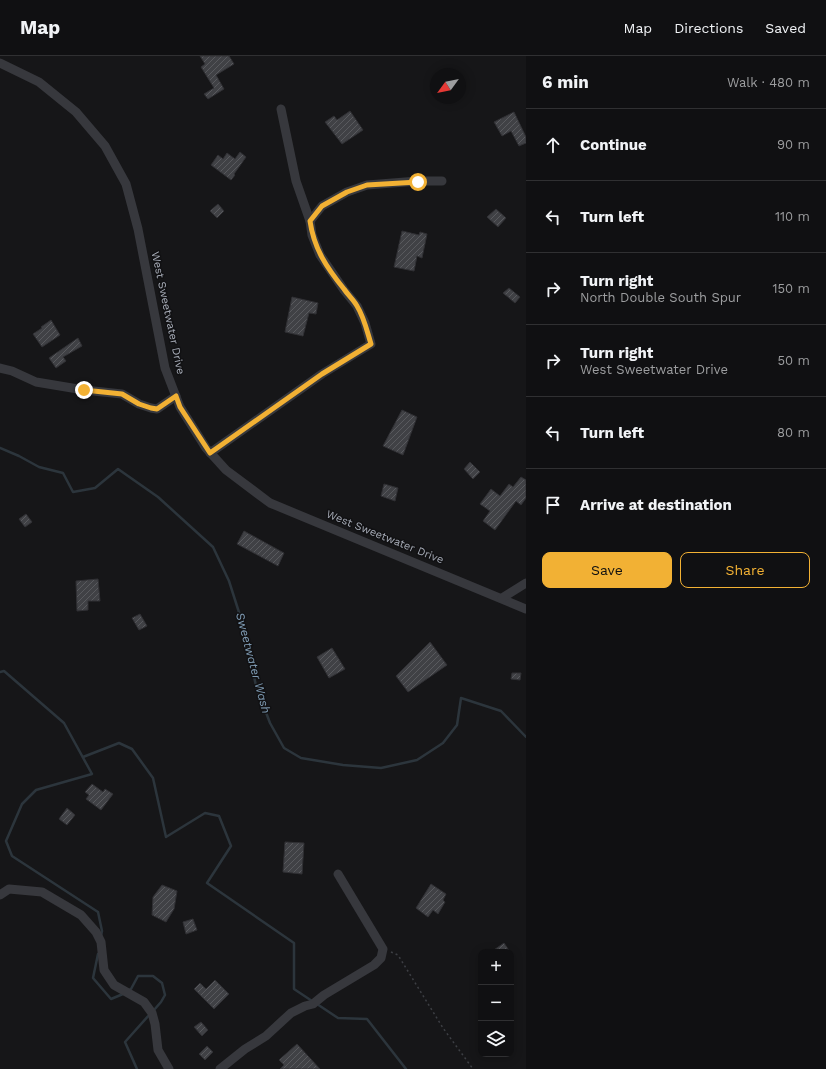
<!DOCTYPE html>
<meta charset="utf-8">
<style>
body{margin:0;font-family:"Work Sans",sans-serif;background:#19191b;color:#f1f3f6}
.controls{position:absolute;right:12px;bottom:12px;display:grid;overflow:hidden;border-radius:8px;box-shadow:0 2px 10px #0003}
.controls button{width:36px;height:36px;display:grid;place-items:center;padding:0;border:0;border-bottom:1px solid #303032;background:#101012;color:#f1f3f6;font:20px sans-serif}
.compass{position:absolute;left:430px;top:12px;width:36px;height:36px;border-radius:50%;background:#101012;box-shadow:0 2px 10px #0003;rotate:237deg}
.stop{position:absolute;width:12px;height:12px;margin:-9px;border:3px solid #f2b134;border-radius:50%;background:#fff}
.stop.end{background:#f2b134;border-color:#fff;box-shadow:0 1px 4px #0008}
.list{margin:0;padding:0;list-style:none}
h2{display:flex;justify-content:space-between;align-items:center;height:52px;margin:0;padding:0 16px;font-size:17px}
h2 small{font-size:13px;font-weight:400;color:#9c9d9f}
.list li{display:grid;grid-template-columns:26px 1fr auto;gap:12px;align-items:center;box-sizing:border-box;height:72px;padding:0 16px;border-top:1px solid #303032}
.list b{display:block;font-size:15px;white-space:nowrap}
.list p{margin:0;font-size:13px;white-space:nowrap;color:#9c9d9f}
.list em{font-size:13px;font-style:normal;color:#9c9d9f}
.actions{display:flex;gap:8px;padding:12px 16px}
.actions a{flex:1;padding:9px 0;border:1px solid #f2b134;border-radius:8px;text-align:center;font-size:14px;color:#f2b134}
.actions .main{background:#f2b134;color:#111}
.icon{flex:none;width:22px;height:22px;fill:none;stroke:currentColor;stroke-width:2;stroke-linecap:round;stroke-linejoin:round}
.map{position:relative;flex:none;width:526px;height:1013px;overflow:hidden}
header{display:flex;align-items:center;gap:24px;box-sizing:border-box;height:56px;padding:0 20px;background:#101012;border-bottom:1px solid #303032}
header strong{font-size:19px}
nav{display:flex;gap:22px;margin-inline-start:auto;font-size:14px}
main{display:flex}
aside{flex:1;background:#101012}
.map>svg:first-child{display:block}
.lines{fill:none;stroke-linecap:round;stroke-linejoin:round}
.stream{stroke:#2c353c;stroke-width:2.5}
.building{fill:url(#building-hatch);stroke:#303034}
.path{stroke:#3d3f44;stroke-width:1.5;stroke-dasharray:2 3;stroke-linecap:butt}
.minor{stroke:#37383d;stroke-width:9}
.route{stroke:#f2b134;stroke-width:5}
.labels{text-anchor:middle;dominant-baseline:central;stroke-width:3;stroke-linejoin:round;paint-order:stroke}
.street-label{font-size:11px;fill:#a8adb8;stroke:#111113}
.water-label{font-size:12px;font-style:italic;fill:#7f9bb3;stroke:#111113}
</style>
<header>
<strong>Map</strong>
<nav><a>Map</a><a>Directions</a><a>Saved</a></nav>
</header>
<main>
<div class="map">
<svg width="526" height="1013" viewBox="0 0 526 1013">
<defs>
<pattern id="building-hatch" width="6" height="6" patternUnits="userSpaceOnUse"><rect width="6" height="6" fill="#404145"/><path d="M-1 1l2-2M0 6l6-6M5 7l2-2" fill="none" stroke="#595a5e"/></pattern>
</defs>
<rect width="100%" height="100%" fill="#161618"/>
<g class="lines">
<g class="stream">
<polyline points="0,392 19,400 39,411 63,417 73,436 95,432 118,413 158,441 213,491 229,525 244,572 256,630 270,667 284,692 301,702 343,709 381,712 417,704 443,687 457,669 461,642 501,655 526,681"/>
<polyline points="0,616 4,615 64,667 92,718 36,734 22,748 6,785 12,800 98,856 102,875 101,880"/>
<polyline points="83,701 119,687 132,693 153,722 166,781 205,757 219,760 231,790 207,827 294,887 294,933 312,945"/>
<polyline points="98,898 93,922 111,943 123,938"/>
<polyline points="129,934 131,933 138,920 153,920 162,927 165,939 161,946 154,954"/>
<polyline points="317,948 338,962 367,963 406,1013"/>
<polyline points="137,1013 125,986 150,958"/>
</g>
</g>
<g class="building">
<polygon points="200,0 229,0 234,8 216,19 224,33 208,43 204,38 214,32 201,11 205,8"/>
<polygon points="350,55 363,74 342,88 325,66 334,60 337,64"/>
<polygon points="514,56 526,81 526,87 519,90 511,75 502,80 494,66"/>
<polygon points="240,96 246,101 234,118 235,119 231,124 211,109 218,99 223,103 227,97 235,103"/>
<polygon points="218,148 224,155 217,162 210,155"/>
<polygon points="496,153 506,162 498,171 487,161"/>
<polygon points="402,175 419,179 420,176 427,178 422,202 417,200 414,215 394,211"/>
<polygon points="509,232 520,241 515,247 503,237"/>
<polygon points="292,241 318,247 316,258 309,257 303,280 285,276"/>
<polygon points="51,264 60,279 42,291 33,278 42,272 41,271"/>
<polygon points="78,282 82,290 63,301 66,305 56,312 49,302"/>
<polygon points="402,354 417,361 403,399 383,390"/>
<polygon points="470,406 480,416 473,423 464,413"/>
<polygon points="521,421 526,424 526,442 521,449 516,445 495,474 483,465 490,455 480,448 491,433 500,440 509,428 513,431"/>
<polygon points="384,428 398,432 395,445 381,440"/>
<polygon points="26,458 32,466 25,471 19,463"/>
<polygon points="244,475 284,497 278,510 237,488"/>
<polygon points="98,523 100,545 88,545 88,554 77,555 76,525"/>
<polygon points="140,558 147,570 139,574 132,562"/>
<polygon points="430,586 447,609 408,636 396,620"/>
<polygon points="332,592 345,613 329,622 317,601"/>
<polygon points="512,617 521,617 520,624 511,623"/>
<polygon points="92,728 103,736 105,733 113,738 101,754 86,743 89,739 85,736"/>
<polygon points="67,752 75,759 67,769 59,763"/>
<polygon points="285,786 304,787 302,818 283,816"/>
<polygon points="431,828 446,838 443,844 445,846 438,858 433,854 428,861 416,852"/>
<polygon points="162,829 177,835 174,853 166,866 152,859 153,841"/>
<polygon points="193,863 197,874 186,878 183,866"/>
<polygon points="504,887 510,896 491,896"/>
<polygon points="215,924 229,938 214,953 194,933 200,927 206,933"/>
<polygon points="201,966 208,974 202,980 194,971"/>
<polygon points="297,988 320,1013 280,1013 284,1009 279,1004"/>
<polygon points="207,990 213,996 205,1004 199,998"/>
</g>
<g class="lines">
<polyline class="path" points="391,896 398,899 443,972 473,1013"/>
<g class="minor">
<polyline points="0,7 39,26 76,56 105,90 126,128 138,173 165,312 180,351 206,392 226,414 270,447 526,553"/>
<polyline points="310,165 322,150 347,136 367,129 418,125 442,125"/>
<polyline points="0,312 12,315 36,326 84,334 122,338 139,348 151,352 157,353 176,340"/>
<polyline points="210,397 322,318 371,288 365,267 357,250 344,234 320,199 312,179 310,165 296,125 281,53"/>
<polyline points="502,542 526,527"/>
<polyline points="0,839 9,833 42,836 81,859 96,876 101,886 104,914 114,929 144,946 152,957 155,968 158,994 169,1013"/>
<polyline points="220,1013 245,993 266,980 291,957 305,950 313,948 324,939 374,909 381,902 383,893 338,818"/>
</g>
</g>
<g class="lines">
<path class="route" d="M84,334l38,4 17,10 12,4 6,1 19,-13 4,11 30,46 112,-79 49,-30c-4,-13 -7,-27 -14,-38 -3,-6 -9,-11 -13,-17 -17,-21 -30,-40 -34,-68l12,-15 25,-14 20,-7 51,-3"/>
</g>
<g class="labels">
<g class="street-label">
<text transform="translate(168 257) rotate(78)">West Sweetwater Drive</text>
<text transform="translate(385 481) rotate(22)">West Sweetwater Drive</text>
</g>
<g class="water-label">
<text transform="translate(253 607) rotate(75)">Sweetwater Wash</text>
</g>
</g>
</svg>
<div class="controls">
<button>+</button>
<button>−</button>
<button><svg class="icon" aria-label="layers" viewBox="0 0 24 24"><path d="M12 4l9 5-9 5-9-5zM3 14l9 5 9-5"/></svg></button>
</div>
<svg class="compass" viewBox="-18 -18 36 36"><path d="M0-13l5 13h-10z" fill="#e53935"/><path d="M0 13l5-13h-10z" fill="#9c9d9f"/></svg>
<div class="stop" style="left:418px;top:126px"></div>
<div class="stop end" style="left:84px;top:334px"></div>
</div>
<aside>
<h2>6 min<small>Walk · 480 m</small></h2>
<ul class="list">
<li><svg class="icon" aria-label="ahead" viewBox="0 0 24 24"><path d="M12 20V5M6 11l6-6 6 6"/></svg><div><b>Continue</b></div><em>90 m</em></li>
<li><svg class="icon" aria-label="left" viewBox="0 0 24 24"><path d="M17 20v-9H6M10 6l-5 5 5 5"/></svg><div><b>Turn left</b></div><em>110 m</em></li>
<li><svg class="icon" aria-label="right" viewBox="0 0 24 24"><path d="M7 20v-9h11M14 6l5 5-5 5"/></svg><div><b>Turn right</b><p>North Double South Spur</p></div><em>150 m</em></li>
<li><svg class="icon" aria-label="right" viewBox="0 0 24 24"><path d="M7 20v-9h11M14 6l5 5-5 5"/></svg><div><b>Turn right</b><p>West Sweetwater Drive</p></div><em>50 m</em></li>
<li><svg class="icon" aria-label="left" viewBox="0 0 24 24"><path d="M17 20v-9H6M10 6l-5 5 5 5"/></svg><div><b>Turn left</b></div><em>80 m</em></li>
<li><svg class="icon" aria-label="arrive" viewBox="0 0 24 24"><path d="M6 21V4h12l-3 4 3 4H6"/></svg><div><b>Arrive at destination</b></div></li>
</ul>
<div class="actions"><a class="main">Save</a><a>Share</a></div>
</aside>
</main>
